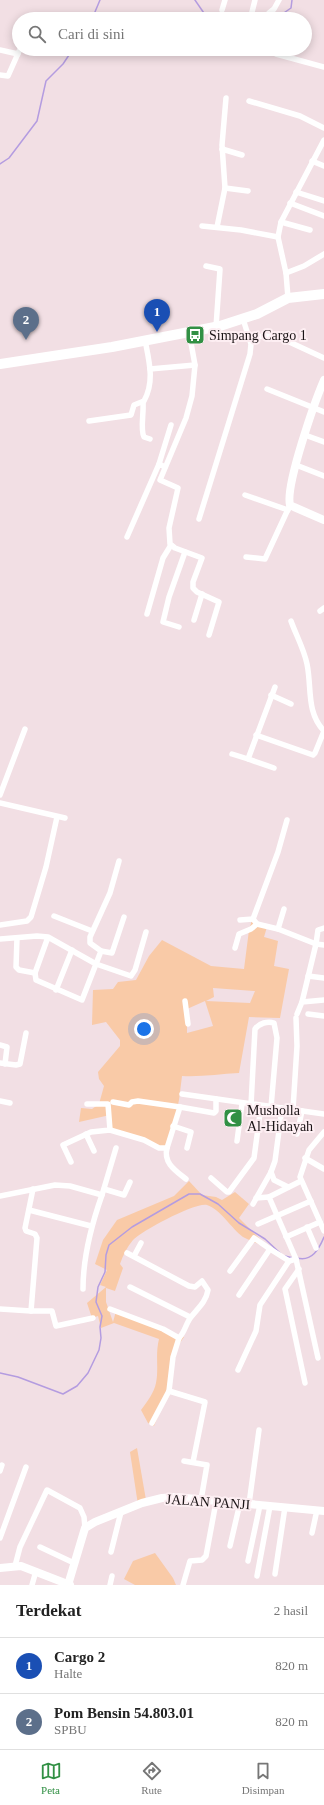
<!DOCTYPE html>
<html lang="id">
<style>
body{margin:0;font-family:"Times New Roman",serif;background:#f2f2f2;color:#222}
.you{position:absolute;left:144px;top:1029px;width:14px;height:14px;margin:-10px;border:3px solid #fff;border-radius:50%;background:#1a73e8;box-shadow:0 0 0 6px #1a73e833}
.badge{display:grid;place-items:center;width:26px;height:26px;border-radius:50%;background:#319044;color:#fff;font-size:13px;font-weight:700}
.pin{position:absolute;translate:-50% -33px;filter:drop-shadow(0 1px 2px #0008)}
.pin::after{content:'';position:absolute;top:21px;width:14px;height:12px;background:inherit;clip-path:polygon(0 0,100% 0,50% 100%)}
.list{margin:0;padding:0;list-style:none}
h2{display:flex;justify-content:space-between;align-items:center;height:52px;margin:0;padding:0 16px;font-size:17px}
h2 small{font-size:13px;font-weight:400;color:#767676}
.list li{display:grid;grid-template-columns:26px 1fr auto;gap:12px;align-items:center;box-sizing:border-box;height:56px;padding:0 16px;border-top:1px solid #e0e0e0}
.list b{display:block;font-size:15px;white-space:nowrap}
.list p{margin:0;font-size:13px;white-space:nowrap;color:#767676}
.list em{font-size:13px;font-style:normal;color:#767676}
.icon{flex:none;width:22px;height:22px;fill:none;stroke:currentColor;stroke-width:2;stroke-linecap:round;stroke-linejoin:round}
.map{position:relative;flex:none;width:324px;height:1585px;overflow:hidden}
.search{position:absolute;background:#fff;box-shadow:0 2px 10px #0003;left:12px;right:12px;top:12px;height:44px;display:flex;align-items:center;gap:10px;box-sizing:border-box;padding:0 14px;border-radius:22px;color:#767676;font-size:15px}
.sheet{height:164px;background:#fff}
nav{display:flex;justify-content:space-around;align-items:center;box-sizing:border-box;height:56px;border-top:1px solid #e0e0e0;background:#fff;font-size:11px;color:#767676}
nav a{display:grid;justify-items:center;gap:2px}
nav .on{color:#319044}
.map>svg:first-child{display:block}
.green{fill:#f9caa7;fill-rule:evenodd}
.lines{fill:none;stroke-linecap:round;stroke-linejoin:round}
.stream{stroke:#b49ce0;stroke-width:1.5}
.street{stroke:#fff;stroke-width:5.5}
.secondary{stroke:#fff;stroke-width:8}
.highway{stroke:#fff;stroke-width:10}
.labels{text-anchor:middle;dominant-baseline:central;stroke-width:4;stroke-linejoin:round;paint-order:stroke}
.poi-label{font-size:14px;fill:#1a1315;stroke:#fdeef2;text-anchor:start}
.street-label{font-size:14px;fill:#1a1315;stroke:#fdeef2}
</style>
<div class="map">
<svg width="324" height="1585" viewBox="0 0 324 1585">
<rect width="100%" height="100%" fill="#f2dfe4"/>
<g class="green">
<path d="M252,920l15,7 -3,10 14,4 -4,25 15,3 -9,49 -31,-1 -10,56c-19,1 -38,4 -57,3l-3,24 -11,50 -59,-19 1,-16 -31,7 2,-14 11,1 7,-5 5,-18 -5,-7 -1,-7 22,-26v-6l-14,-18 -14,3 1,-35 20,-1 5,-7 18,-2 13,-24 13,-16 49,26 33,3 5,-39zM213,988l41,3h1l-5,12 -44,-2 8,-4zM205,1001l8,25 -26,7v-24z"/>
<path d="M189,1181l13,14 14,2 6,3 13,-8 14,12 -10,14 23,23 -2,4c-5,-3 -12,-5 -17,-8 -11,-8 -23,-28 -36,-32 -12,-3 -65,26 -74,35 -6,7 -10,15 -13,24l3,4 -8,23 -9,-3v14l7,20 3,-11 7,1 61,25 -7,10 -7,42 -16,37 -6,-3 -7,-13c6,-8 13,-17 15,-27 3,-15 -1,-28 3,-44l-45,-16 -13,5 -3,-12 -6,2 -5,-15 19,-16 -6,-2 7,-15 -12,-6 8,-24 14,-20 57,-24z"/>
<polygon points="137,1448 146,1500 138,1505 130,1452"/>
<polygon points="155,1553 173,1578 176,1585 135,1585 124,1579 133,1561"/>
</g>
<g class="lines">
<g class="stream">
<polyline points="195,0 208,19"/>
<polyline points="92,19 100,0"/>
<polyline points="275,19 291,8 292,0"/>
<polyline points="0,164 9,158 37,121 46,81 63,64 73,49"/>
<polyline points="285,1256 293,1258"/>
<path d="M297,1258c15,4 22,-9 27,-21"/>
<polyline points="0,1373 18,1377 63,1394 77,1386 88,1373 99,1350 101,1338 100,1327 102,1316 96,1302 98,1287 105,1272 106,1255 109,1245 132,1227 189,1194 200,1194 218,1204 239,1223 265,1239 280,1253"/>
</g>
<g class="street">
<polyline points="222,10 225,0"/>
<polyline points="252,12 255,0"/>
<polyline points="269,13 274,9 279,0"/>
<polyline points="26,49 34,52"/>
<polyline points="0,50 18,54"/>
<polyline points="276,54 324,67"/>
<polyline points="0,75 8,76 20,49"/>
<polyline points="249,101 300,116 324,128"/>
<polyline points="222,149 242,155"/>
<polyline points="312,161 324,166"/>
<polyline points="225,188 248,191"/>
<polyline points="296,192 324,201"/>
<polyline points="290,203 324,216"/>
<polyline points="281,222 310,230"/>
<polyline points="202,226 241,230 278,237"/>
<polyline points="217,227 225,188 222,145 226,98"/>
<polyline points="206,266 220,269 216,327"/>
<polyline points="286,273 304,266 324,254"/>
<polyline points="288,298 286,273 278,237 281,222 324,140"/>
<polyline points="189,332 195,365 192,396 186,418 160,480 178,488 169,528 170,544 175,548 202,558 193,582 193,588 197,592 219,602 209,635"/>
<polyline points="249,337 266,336 285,340 324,358"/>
<polyline points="150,369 195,365"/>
<polyline points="267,389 324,412"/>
<path d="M143,402c1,11 -3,28 1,35l6,2"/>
<path d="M89,421l42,-6 3,-10 10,-4c11,-20 5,-40 1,-61"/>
<polyline points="305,435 324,442"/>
<polyline points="159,464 171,425"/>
<polyline points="296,465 324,476"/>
<polyline points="245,495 288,510"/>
<polyline points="199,519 250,354 251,344 243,319"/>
<polyline points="127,537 159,464 165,467"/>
<polyline points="246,557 265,559 290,505"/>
<polyline points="320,611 324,608"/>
<polyline points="147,614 163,558 171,545"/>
<polyline points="194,620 202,594"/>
<path d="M291,621c5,14 13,28 16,43 5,24 -1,48 17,67"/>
<polyline points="179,627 163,622 169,597 185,552"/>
<polyline points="271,695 291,704"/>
<polyline points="256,735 313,755 315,753 324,731"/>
<polyline points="232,754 248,759"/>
<polyline points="274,768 248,759 275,687"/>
<polyline points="0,795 25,729"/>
<polyline points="0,803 65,818"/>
<polyline points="119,861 110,893 90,937 90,943 101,951 96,964 131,976 135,970 146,932"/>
<polyline points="284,909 278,929 316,944 324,945"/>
<polyline points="54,916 92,931"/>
<polyline points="240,920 253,919"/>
<polyline points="0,925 27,921 31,917 46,867 57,817"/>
<polyline points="278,929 257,924 253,919 278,852 287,820"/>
<polyline points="17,938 16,967 19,970 35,973"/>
<polyline points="0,939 37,936 48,937 96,964 82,1000 36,980 35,973 48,937"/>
<polyline points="235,948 239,934 251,929 257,924"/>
<polyline points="101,951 112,953 124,917"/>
<polyline points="308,976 324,978"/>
<polyline points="56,990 72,950"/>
<polyline points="185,1001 188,1024"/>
<polyline points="302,1002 316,944 318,930 324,928"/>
<polyline points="297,1014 302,1002 324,1000"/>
<polyline points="308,1014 324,1016"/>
<polyline points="0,1045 7,1047 5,1064"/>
<polyline points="0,1063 16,1065 20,1064 26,1033"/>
<polyline points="182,1094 324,1114"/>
<polyline points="0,1101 10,1103"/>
<polyline points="113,1102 129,1105 132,1102 138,1101 180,1107"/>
<path d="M251,1105l4,-76c4,-6 13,-8 19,-6l3,15 -6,69"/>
<polyline points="293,1109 297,1046 296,1018"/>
<polyline points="173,1126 191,1132 187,1148"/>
<path d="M110,1130l34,10 15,8h8c-4,15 9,23 19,31"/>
<polyline points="324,1132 309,1150 300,1177 324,1231"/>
<polyline points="86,1134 94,1151"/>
<polyline points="297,1134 302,1111"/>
<polyline points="237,1141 242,1104"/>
<polyline points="167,1148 180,1107 214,1113 216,1111 216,1099"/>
<polyline points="305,1158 324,1169"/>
<polyline points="71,1162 63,1145 91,1132 110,1130 108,1104 87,1104"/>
<polyline points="271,1172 274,1180 288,1187"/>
<polyline points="211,1178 227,1192 229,1192 254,1158 261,1106"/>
<polyline points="301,1181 269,1197 296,1259 318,1358"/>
<polyline points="33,1189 25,1228 26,1231 35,1234 37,1238 31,1311 52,1311 56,1326 93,1318"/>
<polyline points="104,1189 124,1195 130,1182"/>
<polyline points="102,1195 116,1148"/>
<path d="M0,1196l55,-11 15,1 32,9c-11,31 -19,61 -19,94"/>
<polyline points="256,1198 269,1197"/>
<polyline points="253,1204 271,1172 275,1161 282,1108"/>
<polyline points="29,1210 91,1226"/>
<polyline points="258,1224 311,1201"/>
<polyline points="307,1227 316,1248"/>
<polyline points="286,1237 320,1222"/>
<path d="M127,1253l62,33 6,1 7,-6 6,9c-2,12 -10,18 -17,27 -5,6 -6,15 -12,21"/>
<polyline points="134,1256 141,1243"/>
<polyline points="299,1269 285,1289 305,1383"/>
<polyline points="230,1271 254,1238 270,1249"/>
<polyline points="130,1287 190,1317"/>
<polyline points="239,1295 270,1249 289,1261"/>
<polyline points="0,1309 31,1311"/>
<polyline points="110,1309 163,1329 179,1338 173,1357 169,1391 152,1423"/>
<polyline points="238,1370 256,1331 260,1305 289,1261 296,1259"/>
<polyline points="169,1391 205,1402 193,1462"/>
<polyline points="184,1461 207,1465 201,1500"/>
<polyline points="0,1471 2,1465"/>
<polyline points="249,1504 259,1430"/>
<polyline points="312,1533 317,1510"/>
<polyline points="0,1538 26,1467"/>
<polyline points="230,1546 240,1503"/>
<polyline points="40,1547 74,1563"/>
<polyline points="111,1552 121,1512"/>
<polyline points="248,1561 260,1505"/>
<polyline points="15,1566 20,1547 47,1490 80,1508 84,1517 85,1528"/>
<polyline points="275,1574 285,1507"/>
<polyline points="257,1576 270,1506"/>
<polyline points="32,1585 36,1571"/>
<polyline points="110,1585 112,1576"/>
<polyline points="183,1585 190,1561 202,1560 206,1556 216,1502"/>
</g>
<g class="secondary">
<path d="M324,380c-9,21 -39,106 -34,125l4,2 30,13"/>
<polyline points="0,1568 21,1566 70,1585"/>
<polyline points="68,1585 85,1528 95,1522 142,1503 162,1498 175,1497 324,1511"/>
</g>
<polyline class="highway" points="0,364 112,347 220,326 257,314 288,298 324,294"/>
</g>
<defs>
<g id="bus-square" transform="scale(1)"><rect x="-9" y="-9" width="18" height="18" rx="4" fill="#319044" stroke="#fdeef2"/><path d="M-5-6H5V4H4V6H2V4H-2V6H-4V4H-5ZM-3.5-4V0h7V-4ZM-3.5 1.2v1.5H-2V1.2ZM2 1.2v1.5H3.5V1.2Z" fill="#fff"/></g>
<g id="mosque-square" transform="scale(1)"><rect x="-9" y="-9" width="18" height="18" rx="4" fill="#319044" stroke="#fdeef2"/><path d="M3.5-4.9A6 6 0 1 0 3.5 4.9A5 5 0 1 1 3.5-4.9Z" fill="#fff"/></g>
</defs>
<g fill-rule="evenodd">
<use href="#bus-square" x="195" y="335"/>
<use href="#mosque-square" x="233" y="1118"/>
</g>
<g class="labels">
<g class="poi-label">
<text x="209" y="335">Simpang Cargo 1</text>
<text x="247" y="1110">Musholla<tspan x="247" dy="16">Al-Hidayah</tspan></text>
</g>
<g class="street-label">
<text transform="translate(208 1502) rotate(4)">JALAN PANJI</text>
</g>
</g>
</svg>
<div class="you"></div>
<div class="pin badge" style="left:157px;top:332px;background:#1a4fb4">1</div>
<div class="pin badge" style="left:26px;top:340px;background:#5c6f8a">2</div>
<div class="search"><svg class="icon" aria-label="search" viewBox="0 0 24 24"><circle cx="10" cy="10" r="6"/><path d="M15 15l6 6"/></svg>Cari di sini</div>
</div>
<section class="sheet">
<h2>Terdekat<small>2 hasil</small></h2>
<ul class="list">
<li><span class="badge" style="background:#1a4fb4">1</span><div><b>Cargo 2</b><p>Halte</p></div><em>820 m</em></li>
<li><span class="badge" style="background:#5c6f8a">2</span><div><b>Pom Bensin 54.803.01</b><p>SPBU</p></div><em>820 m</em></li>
</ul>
</section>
<nav>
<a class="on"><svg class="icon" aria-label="map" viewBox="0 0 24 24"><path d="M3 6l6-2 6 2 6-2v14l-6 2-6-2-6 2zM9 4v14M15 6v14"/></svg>Peta</a>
<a><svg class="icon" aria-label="directions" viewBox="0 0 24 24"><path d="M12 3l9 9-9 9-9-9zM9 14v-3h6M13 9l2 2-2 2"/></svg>Rute</a>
<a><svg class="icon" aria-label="saved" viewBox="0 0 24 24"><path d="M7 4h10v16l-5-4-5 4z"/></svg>Disimpan</a>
</nav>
